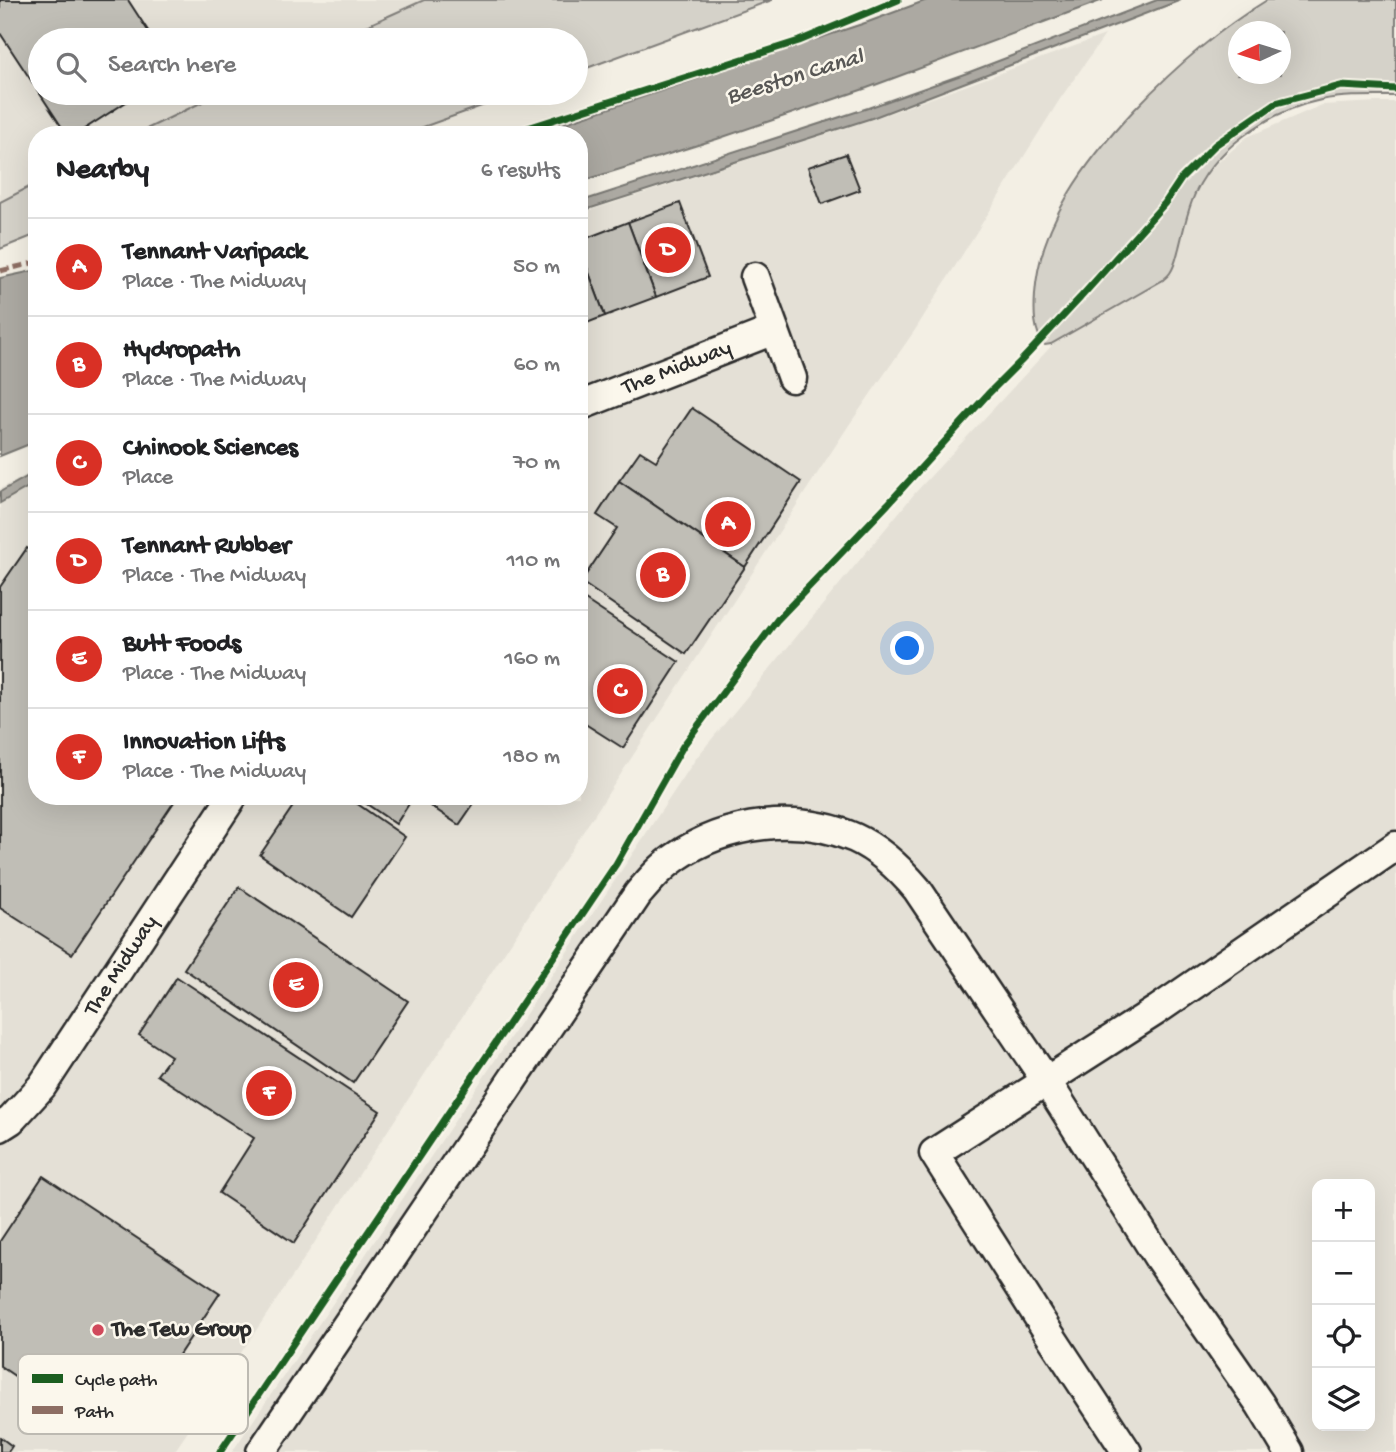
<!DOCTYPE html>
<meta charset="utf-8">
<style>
body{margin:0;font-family:"Gochi Hand",sans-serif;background:#f6f6f6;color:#202124}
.controls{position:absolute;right:21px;bottom:21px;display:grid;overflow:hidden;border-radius:14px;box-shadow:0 7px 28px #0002}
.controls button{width:63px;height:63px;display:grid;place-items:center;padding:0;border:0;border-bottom:2px solid #e0e0e0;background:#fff;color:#202124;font:35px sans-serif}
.compass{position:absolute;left:1228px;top:21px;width:63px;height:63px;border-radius:50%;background:#fff;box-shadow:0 7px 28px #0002;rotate:266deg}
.you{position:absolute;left:908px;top:649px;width:24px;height:24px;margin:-18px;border:5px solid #fff;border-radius:50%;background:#1a73e8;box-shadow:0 0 0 10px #1a73e833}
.badge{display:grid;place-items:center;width:46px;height:46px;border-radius:50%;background:#d93025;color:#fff;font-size:23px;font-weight:700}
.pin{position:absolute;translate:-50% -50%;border:4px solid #fff;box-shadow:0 2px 7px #0006}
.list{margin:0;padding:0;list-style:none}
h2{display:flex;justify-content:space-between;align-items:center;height:91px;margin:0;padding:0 28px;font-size:30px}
h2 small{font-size:23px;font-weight:400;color:#757577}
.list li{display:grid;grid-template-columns:46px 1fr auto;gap:21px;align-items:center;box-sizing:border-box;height:98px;padding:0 28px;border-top:2px solid #e0e0e0}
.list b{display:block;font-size:26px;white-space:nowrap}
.list p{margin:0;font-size:23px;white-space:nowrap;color:#757577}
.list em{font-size:23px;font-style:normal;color:#757577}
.icon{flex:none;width:38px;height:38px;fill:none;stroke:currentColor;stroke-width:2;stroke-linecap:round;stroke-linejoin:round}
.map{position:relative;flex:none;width:1396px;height:1452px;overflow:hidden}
.search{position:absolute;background:#fff;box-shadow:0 7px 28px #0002;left:28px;top:28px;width:560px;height:77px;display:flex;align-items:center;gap:18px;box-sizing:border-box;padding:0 24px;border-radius:38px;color:#757577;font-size:26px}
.panel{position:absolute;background:#fff;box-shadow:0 7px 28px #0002;left:28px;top:126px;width:560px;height:679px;border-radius:28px}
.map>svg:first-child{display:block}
.built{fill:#e4e0d6;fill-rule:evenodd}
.green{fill:#d5d2c9;stroke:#807e7a;stroke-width:2;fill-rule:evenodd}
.water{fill:#aca9a2;stroke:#787772;stroke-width:2}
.building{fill:#c0beb6;stroke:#2b2b2b;stroke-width:2}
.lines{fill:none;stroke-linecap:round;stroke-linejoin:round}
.minor-casing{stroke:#2b2b2b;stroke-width:33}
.minor{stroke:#fbf7ec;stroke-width:28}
.quiet{stroke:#8d6e63;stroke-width:5;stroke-dasharray:10 5;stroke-linecap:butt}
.cycleway-casing{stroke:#fbf7ec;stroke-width:11}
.cycleway{stroke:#1b5e20;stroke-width:7}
.poi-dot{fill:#d1495b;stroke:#fbf7ec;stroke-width:2.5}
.labels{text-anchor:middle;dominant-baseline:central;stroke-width:5;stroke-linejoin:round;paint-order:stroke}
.street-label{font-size:23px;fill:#2b2b2b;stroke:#fbf7ec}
.poi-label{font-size:23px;font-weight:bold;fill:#2b2b2b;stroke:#fbf7ec;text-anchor:start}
.water-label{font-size:24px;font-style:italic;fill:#585755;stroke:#fbf7ec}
.key{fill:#fbf7ec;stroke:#bdbab2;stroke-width:2}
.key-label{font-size:19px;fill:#2b2b2b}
</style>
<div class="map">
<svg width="1396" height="1452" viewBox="0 0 1396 1452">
<rect width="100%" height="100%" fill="#f3efe4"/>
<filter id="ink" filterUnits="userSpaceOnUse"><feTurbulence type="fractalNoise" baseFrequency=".0143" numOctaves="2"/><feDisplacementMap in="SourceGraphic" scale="14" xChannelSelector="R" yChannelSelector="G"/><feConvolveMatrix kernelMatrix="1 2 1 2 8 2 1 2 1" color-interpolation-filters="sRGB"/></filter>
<g filter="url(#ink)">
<g class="built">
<polygon points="0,0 424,0 335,40 40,40 40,93 221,93 134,135 37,135 37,183 0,202"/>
<polygon points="1105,35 1060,99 915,330 849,425 296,1271 174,1452 0,1452 0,489 37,469 37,796 579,796 579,214 871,120"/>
<path d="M1376,102h20v1350h-1164l114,-168 351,-527 218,-264 258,-278 24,-34 50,-44 75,-32zM1317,1184h53v242h-53z"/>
</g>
<g class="green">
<polygon points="424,0 772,0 576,72 576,40 335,40"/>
<path d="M1267,0h129v96c-25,0 -50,-1 -75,4 -52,11 -110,50 -129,101 -6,16 -9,31 -13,47 -2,7 -4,18 -9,25 -2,3 -5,5 -7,7l-112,64 -6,1c-12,-13 -11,-35 -10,-51 5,-73 52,-134 100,-185 40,-42 83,-79 132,-109zM1238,32h42v42h-42z"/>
<polygon points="221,93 518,93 401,135 134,135"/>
<polygon points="37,183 37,234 0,249 0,202"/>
</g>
<g class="water">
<polygon points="927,0 1103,0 867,88 717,139 579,182 579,135 529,135 868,22"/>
<polygon points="1157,0 1181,0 872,118 579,212 579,202 868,108 967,73"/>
<polygon points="37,270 37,441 0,456 0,278"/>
<polygon points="37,471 37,482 0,503 0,492"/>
</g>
<g class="building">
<polygon points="0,0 128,0 154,40 40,40 40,93 140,93 75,135 67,135 0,33"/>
<polygon points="846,154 860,190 822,204 808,167"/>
<polygon points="680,203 708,277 656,297 628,222"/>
<polygon points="628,222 656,297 605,316 579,246 579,241"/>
<polygon points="579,246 605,316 579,326"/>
<polygon points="692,408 801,482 745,567 619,481 640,451 656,461"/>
<polygon points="619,481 745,567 686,654 581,582 617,528 597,515"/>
<polygon points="27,548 34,553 37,550 37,796 178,796 72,954 0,908 0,587"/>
<polygon points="579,596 679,662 623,748 579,720"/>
<polygon points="300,796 346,796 405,837 351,917 260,855"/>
<polygon points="355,796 414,796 396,824"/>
<polygon points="416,796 479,796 459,825"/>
<polygon points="239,887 408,1001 353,1083 184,969"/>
<polygon points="177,977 380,1111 294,1243 219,1193 254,1138 157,1075 171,1056 139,1035"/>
<polygon points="43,1176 220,1293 133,1424 71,1382 56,1404 0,1366 0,1241"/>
<polygon points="0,1437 12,1446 8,1452 0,1452"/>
</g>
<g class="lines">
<g class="minor-casing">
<g id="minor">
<polyline points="755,277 792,378"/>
<path id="s1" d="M579,406l195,-76"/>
<path id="s2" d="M0,1127l11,-7 31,-34 191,-290"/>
<path d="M261,1452l377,-558c12,-14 23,-27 38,-37 50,-35 123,-44 179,-19 24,11 45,31 62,51l130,193 111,175 102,147 29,48"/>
<polyline points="1127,1452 1048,1332 934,1153 1157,1010 1396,846"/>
</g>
</g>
<use href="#minor" class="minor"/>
<polyline class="quiet" points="0,271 37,262"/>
<g class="cycleway-casing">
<g id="cycleway">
<polyline points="506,135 799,41 898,0"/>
<polyline points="220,1452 616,864 683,746 777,620 888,504 988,394 1021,361 1080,298 1165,203 1181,179 1215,145 1276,103 1341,86 1396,89"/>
</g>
</g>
<use href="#cycleway" class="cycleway"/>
</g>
</g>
<circle class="poi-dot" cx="98" cy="1330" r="7"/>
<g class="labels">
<g class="street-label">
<text stroke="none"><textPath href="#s1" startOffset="105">The Midway</textPath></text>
<text stroke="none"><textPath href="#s2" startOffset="203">The Midway</textPath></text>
</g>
<g class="poi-label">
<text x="112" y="1330">The Tew Group</text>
</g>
<g class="water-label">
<text transform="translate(795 78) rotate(-17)">Beeston Canal</text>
</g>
</g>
<rect x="18" y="1354" width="230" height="80" rx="10" class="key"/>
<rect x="32" y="1374" width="31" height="9" fill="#1b5e20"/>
<rect x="32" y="1406" width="31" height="8" fill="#8d6e63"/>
<g class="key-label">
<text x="75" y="1385">Cycle path</text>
<text x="75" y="1417">Path</text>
</g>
</svg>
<div class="controls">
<button>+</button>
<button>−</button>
<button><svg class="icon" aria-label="locate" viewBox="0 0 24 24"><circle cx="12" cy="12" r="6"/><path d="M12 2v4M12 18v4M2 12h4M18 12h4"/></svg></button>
<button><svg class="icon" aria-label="layers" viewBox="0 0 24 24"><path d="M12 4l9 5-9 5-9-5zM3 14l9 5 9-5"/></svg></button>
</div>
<svg class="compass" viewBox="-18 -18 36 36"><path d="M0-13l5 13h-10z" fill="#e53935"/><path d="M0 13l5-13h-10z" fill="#757577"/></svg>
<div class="you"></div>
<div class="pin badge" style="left:728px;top:524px">A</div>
<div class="pin badge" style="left:663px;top:575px">B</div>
<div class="pin badge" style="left:620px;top:691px">C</div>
<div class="pin badge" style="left:668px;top:250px">D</div>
<div class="pin badge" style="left:296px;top:985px">E</div>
<div class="pin badge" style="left:269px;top:1093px">F</div>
<div class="search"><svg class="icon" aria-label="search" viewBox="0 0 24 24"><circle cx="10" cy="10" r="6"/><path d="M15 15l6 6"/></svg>Search here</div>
<section class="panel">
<h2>Nearby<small>6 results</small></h2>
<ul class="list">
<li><span class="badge">A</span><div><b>Tennant Varipack</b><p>Place · The Midway</p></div><em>50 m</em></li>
<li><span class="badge">B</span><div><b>Hydropath</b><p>Place · The Midway</p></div><em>60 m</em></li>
<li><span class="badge">C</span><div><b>Chinook Sciences</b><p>Place</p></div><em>70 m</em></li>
<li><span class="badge">D</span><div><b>Tennant Rubber</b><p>Place · The Midway</p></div><em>110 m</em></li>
<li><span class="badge">E</span><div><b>Butt Foods</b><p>Place · The Midway</p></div><em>160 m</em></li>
<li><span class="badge">F</span><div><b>Innovation Lifts</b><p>Place · The Midway</p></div><em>180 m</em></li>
</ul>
</section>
</div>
